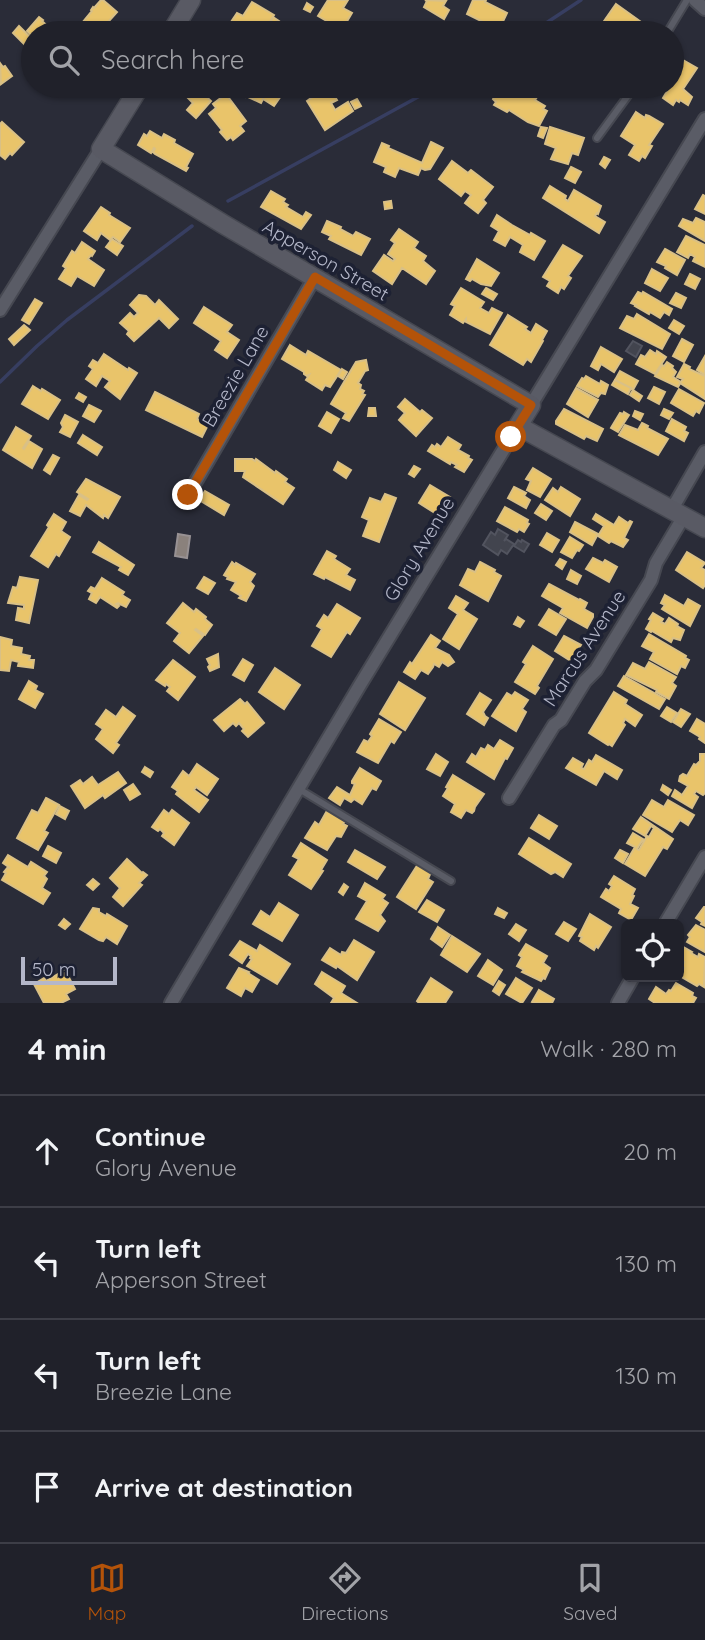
<!DOCTYPE html>
<meta charset="utf-8">
<style>
body{margin:0;font-family:Quicksand,sans-serif;background:#282932;color:#f1f3f6}
.controls{position:absolute;right:21px;bottom:21px;display:grid;overflow:hidden;border-radius:10px;box-shadow:0 2px 5px #0004}
.controls button{width:63px;height:63px;display:grid;place-items:center;padding:0;border:0;border-bottom:2px solid #3d3e47;background:#20212a;color:#f1f3f6;font:35px sans-serif}
.scale{position:absolute;left:21px;bottom:18px;width:96px;box-sizing:border-box;padding-left:7px;border:4px solid #b4b7c9;border-top:0;font-size:19px;line-height:24px;white-space:nowrap;color:#b4b7c9;-webkit-text-stroke:5px #1d2133;paint-order:stroke}
.stop{position:absolute;width:21px;height:21px;margin:-16px;border:5px solid #b45309;border-radius:50%;background:#fff}
.stop.end{background:#b45309;border-color:#fff;box-shadow:0 2px 7px #0008}
.list{margin:0;padding:0;list-style:none}
h2{display:flex;justify-content:space-between;align-items:center;height:91px;margin:0;padding:0 28px;font-size:30px}
h2 small{font-size:23px;font-weight:400;color:#a2a3a8}
.list li{display:grid;grid-template-columns:46px 1fr auto;gap:21px;align-items:center;box-sizing:border-box;height:112px;padding:0 28px;border-top:2px solid #3d3e47}
.list b{display:block;font-size:26px;white-space:nowrap}
.list p{margin:0;font-size:23px;white-space:nowrap;color:#a2a3a8}
.list em{font-size:23px;font-style:normal;color:#a2a3a8}
.icon{flex:none;width:38px;height:38px;fill:none;stroke:currentColor;stroke-width:2;stroke-linecap:round;stroke-linejoin:round}
.map{position:relative;flex:none;width:705px;height:1003px;overflow:hidden}
.search{position:absolute;background:#20212a;box-shadow:0 2px 5px #0004;left:21px;right:21px;top:21px;height:77px;display:flex;align-items:center;gap:18px;box-sizing:border-box;padding:0 24px;border-radius:38px;color:#a2a3a8;font-size:26px}
.sheet{height:539px;background:#20212a}
nav{display:flex;justify-content:space-around;align-items:center;box-sizing:border-box;height:98px;border-top:2px solid #3d3e47;background:#20212a;font-size:19px;color:#a2a3a8}
nav a{display:grid;justify-items:center;gap:4px}
nav .on{color:#b45309}
.map>svg:first-child{display:block}
.homes{fill:#e9c46a;stroke:#d9c086;stroke-width:2}
.industry{fill:#8a817c;stroke:#979193;stroke-width:2}
.lines{fill:none;stroke-linecap:round;stroke-linejoin:round}
.stream{stroke:#373e61;stroke-width:3.5}
.building{fill:#42444e;stroke:#52545f;stroke-width:2}
.lane-casing{stroke:#464851;stroke-width:10}
.street-casing{stroke:#464851;stroke-width:16}
.secondary-casing{stroke:#464851;stroke-width:21}
.lane{stroke:#5a5c66;stroke-width:6}
.street{stroke:#5a5c66;stroke-width:12}
.secondary{stroke:#595a64;stroke-width:18}
.route{stroke:#b45309;stroke-width:9}
.labels{text-anchor:middle;dominant-baseline:central;stroke-width:7;stroke-linejoin:round;paint-order:stroke}
.street-label{font-size:19px;fill:#b4b7c9;stroke:#1d2133}
</style>
<div class="map">
<svg width="705" height="1003" viewBox="0 0 705 1003">
<rect width="100%" height="100%" fill="#2a2c38"/>
<g class="homes">
<polygon points="101,0 103,0 117,12 108,22 111,25 104,33 98,33 93,28 88,33 82,33 77,29 92,11 91,10 93,7 94,8"/>
<polygon points="328,0 348,0 343,8 352,13 342,30 318,16"/>
<polygon points="425,0 446,1 443,6 449,10 444,19 424,7 427,1"/>
<polygon points="473,0 486,0 485,2 507,13 499,30 467,14"/>
<polygon points="252,2 274,15 263,33 243,33 229,25 237,13 243,16"/>
<polygon points="307,3 313,7 310,12 304,9"/>
<polygon points="616,4 644,24 641,32 639,30 637,33 627,26 622,33 615,33 602,24"/>
<polygon points="39,17 43,20 42,21 55,33 33,33 33,37 27,31"/>
<polygon points="273,17 279,21 274,30 276,32 275,33 267,33 270,28 268,27"/>
<polygon points="19,26 33,40 33,53 13,33"/>
<polygon points="683,60 697,68 683,89 692,97 688,105 680,100 679,102 676,100 673,105 663,98 669,88 665,86 672,86 672,67 674,62 680,66"/>
<polygon points="0,63 3,67 5,66 12,76 1,84"/>
<polygon points="189,86 195,86 211,101 196,118 187,110 193,103 183,93"/>
<polygon points="234,86 271,86 283,93 274,106 263,99 261,103 246,96 245,97 233,87"/>
<polygon points="307,86 317,86 321,92 329,87 337,100 331,103 335,110 348,102 353,111 325,130 307,101 311,98 306,91"/>
<polygon points="501,86 518,86 537,97 535,100 545,106 543,109 547,111 539,126 528,122 509,110 507,112 494,105 496,102 493,99"/>
<polygon points="578,86 594,86 589,93"/>
<polygon points="226,94 246,121 240,126 244,131 233,140 231,137 227,140 220,132 222,130 209,114 216,108 213,104"/>
<polygon points="357,99 361,106 355,109 351,102"/>
<polygon points="636,112 645,118 646,115 649,116 663,124 649,145 652,146 645,158 642,156 639,161 629,155 635,145 621,136"/>
<polygon points="2,122 24,142 12,155 10,153 5,159 0,155 0,124"/>
<polygon points="541,127 547,128 543,138 538,136"/>
<polygon points="550,127 584,138 578,155 572,153 568,164 551,159 556,148 545,144"/>
<polygon points="150,131 162,138 164,134 175,140 174,143 193,154 186,167 188,168 186,171 155,154 153,152 155,149 154,148 151,153 138,145 144,134 147,136"/>
<polygon points="431,142 443,148 430,169 425,170 421,168 418,175 399,168 395,177 384,172 386,167 374,162 382,143 389,146 388,148 422,163"/>
<polygon points="604,157 610,160 605,168 600,164"/>
<polygon points="452,161 468,173 471,170 493,187 483,200 486,203 478,213 465,203 471,195 465,191 461,196 439,179"/>
<polygon points="571,167 581,172 575,183 565,178"/>
<polygon points="550,186 566,196 565,199 568,201 574,190 601,206 598,214 597,213 595,216 605,222 599,233 543,198"/>
<polygon points="271,191 285,199 283,202 288,205 286,207 303,217 306,212 311,215 301,229 261,207"/>
<polygon points="703,195 705,196 705,214 695,209"/>
<polygon points="391,201 392,208 385,209 384,202"/>
<polygon points="101,207 110,213 109,215 130,228 120,242 113,237 110,240 101,233 97,240 84,231"/>
<polygon points="497,215 512,225 530,235 531,233 545,241 534,260 520,252 523,245 510,237 505,246 494,240 499,231 491,226"/>
<polygon points="696,218 705,222 705,241 679,226 683,219 693,223"/>
<polygon points="327,221 341,227 340,229 353,236 356,232 370,239 361,255 329,239 331,236 322,232"/>
<polygon points="399,229 418,242 414,248 426,256 423,261 435,271 426,284 402,268 392,284 373,271 384,255 393,261 395,259 388,254 395,243 391,240"/>
<polygon points="686,236 705,245 705,267 693,261 695,257 690,254 688,258 677,252"/>
<polygon points="112,239 123,246 117,255 106,247"/>
<polygon points="82,242 95,251 92,256 91,255 88,259 104,270 94,286 77,276 71,286 59,279 66,268 63,266 72,251 75,253"/>
<polygon points="563,245 582,256 568,276 571,278 564,289 561,287 558,293 547,286 550,281 543,277"/>
<polygon points="665,249 685,260 677,275 665,268 666,266 657,262"/>
<polygon points="477,259 499,273 491,286 481,284 472,279 470,281 466,279"/>
<polygon points="652,269 668,278 660,291 645,283"/>
<polygon points="690,274 700,279 695,289 685,284"/>
<polygon points="461,288 484,302 480,308 489,313 492,308 502,313 490,334 466,322 466,319 463,323 450,315 455,306 451,304"/>
<polygon points="486,288 497,294 493,300 482,294"/>
<polygon points="638,292 642,294 643,292 672,309 669,315 664,312 660,318 650,312 649,314 635,306 636,305 631,303"/>
<polygon points="676,293 686,298 681,308 670,303"/>
<polygon points="139,295 146,296 155,305 159,300 178,319 169,328 159,318 134,341 127,334 129,331 120,323 130,313 134,317 138,313 130,305"/>
<polygon points="35,299 42,303 29,324 22,320"/>
<polygon points="204,307 232,325 227,332 239,340 227,358 215,350 221,341 194,323"/>
<polygon points="637,314 670,334 662,349 620,328 627,316 634,319"/>
<polygon points="508,315 527,327 525,329 531,333 536,324 547,331 542,340 543,341 531,362 527,359 523,365 490,345"/>
<polygon points="674,320 684,326 679,334 669,328"/>
<polygon points="24,325 30,330 14,345 9,339"/>
<polygon points="682,339 693,345 684,362 673,356"/>
<polygon points="290,345 306,355 308,351 341,370 330,387 325,385 322,390 306,380 309,375 307,376 304,374 304,372 282,359"/>
<polygon points="601,347 622,359 614,372 601,364 598,370 591,366"/>
<polygon points="650,350 656,354 657,351 666,357 655,374 636,364 641,355 645,357"/>
<polygon points="104,354 128,370 129,368 137,373 120,399 105,387 110,381 102,376 96,386 86,379 93,369 89,366 93,360 98,363"/>
<polygon points="705,356 705,375 697,370"/>
<polygon points="366,360 368,370 365,371 358,383 361,385 360,389 364,391 362,394 365,395 349,421 343,418 346,413 331,404 356,362"/>
<polygon points="667,362 673,366 672,368 676,372 673,377 681,382 678,387 655,376 662,365 664,366"/>
<polygon points="684,364 690,367 689,369 705,376 705,399 680,383 683,379 677,377"/>
<polygon points="342,369 347,372 343,379 338,376"/>
<polygon points="620,371 638,381 633,390 615,380"/>
<polygon points="586,376 600,384 601,381 608,385 605,394 601,393 598,397 577,386 582,378 584,379"/>
<polygon points="615,380 631,388 628,394 612,385"/>
<polygon points="33,386 41,391 42,389 60,400 48,419 22,404"/>
<polygon points="654,387 665,392 659,404 648,398"/>
<polygon points="576,388 598,400 588,417 567,404"/>
<polygon points="679,389 704,403 699,413 696,411 693,416 671,403"/>
<polygon points="633,390 642,396 639,401 630,395"/>
<polygon points="155,392 199,414 197,419 208,425 202,437 146,410"/>
<polygon points="79,393 86,397 83,402 76,398"/>
<polygon points="405,399 420,412 422,410 432,418 416,436 399,420 405,413 398,407"/>
<polygon points="89,405 101,411 94,422 83,416"/>
<polygon points="369,408 375,408 376,416 368,416"/>
<polygon points="564,409 603,429 597,441 586,436 584,439 556,424 556,421"/>
<polygon points="664,409 673,413 669,419 661,415"/>
<polygon points="635,411 643,414 640,420 633,416"/>
<polygon points="327,412 339,419 331,433 319,426"/>
<polygon points="624,412 629,415 618,432 611,428 620,413 623,414"/>
<polygon points="65,415 78,422 70,437 60,432 63,427 61,423"/>
<polygon points="672,419 686,427 684,431 688,433 684,441 666,431"/>
<polygon points="642,423 648,426 647,428 668,439 658,455 619,435 625,425 638,430"/>
<polygon points="16,427 31,436 23,448 24,449 29,441 42,449 32,468 3,450"/>
<polygon points="83,435 102,447 97,455 78,443"/>
<polygon points="448,437 461,445 458,450 469,456 468,458 472,460 464,472 455,467 457,465 451,462 450,464 428,451 432,445 435,447 437,444 441,447"/>
<polygon points="53,455 59,458 50,474 44,470"/>
<polygon points="235,459 252,459 255,461 256,459 275,473 276,471 287,479 285,482 294,488 283,504 243,477 245,471 235,471"/>
<polygon points="338,462 351,470 346,478 334,470"/>
<polygon points="414,466 420,469 414,477 409,474"/>
<polygon points="533,468 551,479 540,497 527,490 531,481 526,479"/>
<polygon points="86,479 120,497 108,518 104,515 103,518 86,505 80,516 70,511 79,495 87,500 88,499 77,492"/>
<polygon points="430,485 450,497 438,515 419,503"/>
<polygon points="514,487 526,493 524,496 530,500 526,508 508,498"/>
<polygon points="561,487 580,499 570,516 545,500 553,488 558,492"/>
<polygon points="205,491 229,505 224,515 199,500"/>
<polygon points="385,494 396,498 379,542 363,536 369,520 362,517 370,498 381,502"/>
<polygon points="541,504 552,511 546,520 535,513"/>
<polygon points="505,507 528,520 527,523 529,524 524,532 519,529 517,532 497,521"/>
<polygon points="54,514 66,522 61,531 70,537 59,556 56,554 48,567 31,556 49,527 47,525"/>
<polygon points="596,514 614,525 619,517 628,523 630,521 632,522 624,538 628,540 623,547 611,541 609,543 598,536 604,526 593,519"/>
<polygon points="575,522 598,534 592,545 570,532"/>
<polygon points="547,533 559,540 552,552 540,545"/>
<polygon points="570,537 583,545 579,551 577,550 572,558 561,552"/>
<polygon points="99,542 134,565 128,575 119,570 121,567 93,552"/>
<polygon points="327,551 336,556 334,559 350,569 346,575 355,580 350,590 325,577 324,579 314,574"/>
<polygon points="687,552 705,563 701,568 705,570 705,585 703,588 676,570"/>
<polygon points="593,558 603,563 605,560 617,567 609,582 586,569"/>
<polygon points="560,559 566,562 562,569 556,565"/>
<polygon points="232,562 235,565 236,563 255,574 250,582 254,586 246,601 239,598 241,596 231,590 236,582 227,579 228,577 224,575"/>
<polygon points="480,562 495,570 494,572 501,576 488,601 460,585 468,569 475,572"/>
<polygon points="571,570 581,576 577,584 567,579"/>
<polygon points="20,577 38,580 29,623 16,620 18,608 24,609 24,605 8,603 13,587 17,588"/>
<polygon points="204,577 215,583 208,594 197,588"/>
<polygon points="102,578 124,592 122,595 130,600 126,607 118,603 116,604 119,606 117,608 100,597 96,603 89,599 92,593 88,591 91,587 95,589"/>
<polygon points="549,584 579,600 580,599 587,603 584,609 593,614 593,617 587,628 560,613 563,608 542,596"/>
<polygon points="665,595 684,606 688,599 700,606 690,626 662,609 665,605 661,603"/>
<polygon points="456,596 468,603 463,610 477,619 459,649 443,639 458,614 449,608"/>
<polygon points="183,603 194,612 196,609 206,617 205,619 212,625 205,635 196,629 195,630 203,636 189,653 174,641 180,633 167,623"/>
<polygon points="337,604 360,618 350,634 347,632 331,657 312,646 322,629 317,626 324,615 328,618"/>
<polygon points="549,609 566,619 556,635 539,625"/>
<polygon points="653,613 663,619 661,622 665,624 669,618 678,624 677,626 684,630 680,640 673,638 671,642 652,631 651,632 646,629 651,620 649,619"/>
<polygon points="518,617 524,621 520,627 514,624"/>
<polygon points="649,634 686,656 685,658 689,660 685,668 681,666 677,674 650,659 654,652 642,646"/>
<polygon points="431,635 440,641 435,648 449,655 454,662 448,666 442,662 439,667 434,664 433,667 428,674 421,670 415,679 404,672 410,662 412,664"/>
<polygon points="564,636 581,645 571,661 555,651"/>
<polygon points="0,637 12,640 11,646 22,648 21,654 30,656 29,660 34,660 33,668 18,666 19,662 11,660 9,671 0,670"/>
<polygon points="533,646 553,659 537,686 539,688 535,694 515,682 526,664 523,662"/>
<polygon points="218,654 219,667 210,671 208,667 210,665 207,659"/>
<polygon points="243,659 253,665 244,681 233,675"/>
<polygon points="173,660 195,677 178,700 167,691 170,687 166,684 165,686 156,680"/>
<polygon points="649,662 676,677 672,683 676,686 669,699 656,692 657,690 626,675 633,663 645,669"/>
<polygon points="275,668 300,685 284,709 259,692"/>
<polygon points="624,676 665,699 659,709 618,686"/>
<polygon points="29,681 37,686 35,690 43,694 35,708 19,699"/>
<polygon points="399,682 425,698 405,730 380,714"/>
<polygon points="515,692 528,700 522,709 526,712 516,731 492,716 507,693 512,696"/>
<polygon points="614,692 627,700 625,704 642,715 635,726 625,719 623,723 625,725 612,746 609,744 608,745 589,733"/>
<polygon points="480,693 491,700 483,712 485,716 488,718 484,725 467,714"/>
<polygon points="240,699 245,704 247,702 264,723 248,737 242,731 244,729 239,723 236,726 233,723 224,731 214,720"/>
<polygon points="123,707 135,716 116,743 119,745 113,753 96,739 103,729 96,724 106,710 116,717"/>
<polygon points="667,707 677,713 671,722 661,716"/>
<polygon points="681,709 690,714 681,727 673,722"/>
<polygon points="379,719 401,732 394,743 391,741 378,763 357,752 364,740 368,742 372,736 370,734"/>
<polygon points="697,719 705,724 705,743 699,739 700,737 690,731"/>
<polygon points="500,740 513,748 507,759 505,758 494,779 467,762 472,754 476,757 481,748 485,750 488,745 494,749"/>
<polygon points="436,754 448,762 440,776 427,769"/>
<polygon points="700,754 705,754 705,793 703,795 696,791 694,794 698,797 692,808 672,796 675,790 682,795 688,786 679,781 680,776 683,774 687,776 694,764 696,765 700,761"/>
<polygon points="596,755 622,770 617,779 604,771 596,785 566,768 573,758 583,764 581,768 584,769 589,760 592,762"/>
<polygon points="197,764 218,779 207,795 196,787 194,790 208,800 199,812 176,794 178,791 172,787 183,771 189,776"/>
<polygon points="145,767 153,772 150,777 142,772"/>
<polygon points="360,768 381,781 376,790 372,788 362,804 354,799 351,802 344,798 340,805 329,798 337,787 350,795 355,784 352,783 352,781"/>
<polygon points="118,772 126,783 105,798 103,795 85,808 71,786 80,780 83,784 92,777 98,785"/>
<polygon points="453,775 484,794 475,807 474,811 472,813 466,810 461,818 451,812 455,804 443,796 448,788 446,787"/>
<polygon points="133,784 140,794 130,800 124,790"/>
<polygon points="663,785 671,790 668,795 661,790"/>
<polygon points="46,798 59,805 44,831 48,833 38,850 17,838 32,810 38,813"/>
<polygon points="652,800 664,807 668,800 694,815 688,825 680,820 672,832 643,815"/>
<polygon points="60,806 69,811 65,819 56,814"/>
<polygon points="328,809 346,820 343,824 347,826 341,837 336,836 327,850 305,838 315,822 319,825"/>
<polygon points="164,810 169,814 172,810 189,823 174,845 162,836 164,833 160,829 158,831 152,827"/>
<polygon points="539,815 557,826 549,839 531,828"/>
<polygon points="641,817 673,839 667,849 663,847 645,876 625,864 635,847 627,843 633,833 643,839 637,849 639,850 647,836 649,837 654,828 651,826 645,836 633,829"/>
<polygon points="529,838 571,864 563,877 555,872 551,874 519,854"/>
<polygon points="301,843 327,860 321,870 323,871 311,889 289,875 299,859 293,856"/>
<polygon points="48,846 61,853 56,863 43,856"/>
<polygon points="355,850 385,867 377,879 348,862"/>
<polygon points="620,850 628,854 623,863 615,858"/>
<polygon points="8,855 28,867 31,862 47,872 44,876 47,879 42,888 50,893 43,904 2,880 6,873 4,872 8,867 10,868 3,863"/>
<polygon points="127,859 142,873 143,872 147,875 139,883 142,885 123,906 113,897 120,888 110,878"/>
<polygon points="418,864 431,872 428,879 433,882 416,909 397,897"/>
<polygon points="614,876 635,889 632,895 634,896 630,904 638,908 631,920 619,913 621,909 601,897 606,889 609,891 612,886 609,884"/>
<polygon points="93,879 99,884 93,890 87,885"/>
<polygon points="365,883 385,895 382,899 388,903 380,915 385,921 378,931 356,919 367,901 358,896"/>
<polygon points="344,884 348,887 343,895 339,892"/>
<polygon points="427,900 444,910 437,922 419,912"/>
<polygon points="279,903 298,915 282,941 253,924 261,911 270,917"/>
<polygon points="704,907 705,907 705,926 701,924 702,922 696,918"/>
<polygon points="93,908 99,909 99,912 106,916 107,914 127,926 117,944 106,937 103,941 99,940 80,929"/>
<polygon points="498,908 507,913 504,918 495,914"/>
<polygon points="590,914 611,927 598,948 596,946 594,950 580,941 582,937 579,936"/>
<polygon points="64,919 70,924 65,929 59,925"/>
<polygon points="564,922 576,929 568,941 556,934"/>
<polygon points="516,924 526,930 519,941 509,934"/>
<polygon points="696,925 705,930 705,952 687,942 690,937 688,935"/>
<polygon points="438,927 450,935 442,947 431,939"/>
<polygon points="452,936 480,954 467,972 441,955"/>
<polygon points="354,940 374,952 357,980 337,966 336,968 322,960 330,948 341,955 342,952 346,953"/>
<polygon points="240,941 257,951 260,945 290,964 277,984 247,966 252,959 250,958 251,956 248,954 242,963 230,955"/>
<polygon points="526,944 547,956 543,963 550,968 545,979 543,978 541,981 522,972 524,970 517,966 522,957 519,955"/>
<polygon points="680,945 692,952 691,953 698,957 699,954 705,957 704,987 699,984 697,986 680,976 684,968 682,967 684,962 679,959"/>
<polygon points="488,960 502,970 493,985 478,976"/>
<polygon points="239,968 249,972 248,973 259,980 252,992 245,988 241,996 227,988"/>
<polygon points="65,970 75,989 66,994 69,999 61,1003 44,1003 34,984 44,978 46,981"/>
<polygon points="322,972 345,986 341,993 357,1003 331,1003 334,998 315,984"/>
<polygon points="431,978 452,992 445,1003 419,1003 417,1001"/>
<polygon points="516,978 532,988 522,1003 506,994"/>
<polygon points="499,981 505,985 499,995 493,991"/>
<polygon points="676,983 693,993 692,996 696,998 693,1003 655,1003 649,999 656,987 666,994 669,990 671,991"/>
<polygon points="539,990 554,999 552,1003 535,1003 532,1002"/>
</g>
<polygon class="industry" points="178,534 190,536 187,558 175,556"/>
<g class="lines">
<g class="stream">
<polyline points="531,33 581,0"/>
<polyline points="228,201 438,86"/>
<polyline points="0,382 37,346 67,320 192,226"/>
</g>
</g>
<g class="building">
<polygon points="633,341 642,346 636,357 626,351"/>
<polygon points="498,529 508,535 504,541 506,539 514,544 507,554 501,550 498,555 483,545 491,532 495,535"/>
<polygon points="518,540 521,542 522,540 529,544 524,552 514,546"/>
</g>
<g class="lines">
<g class="lane-casing">
<g id="lane">
<polyline points="667,33 687,0"/>
<polyline points="597,138 635,86"/>
<polyline points="299,789 451,881"/>
</g>
</g>
<g class="street-casing">
<g id="street">
<polyline points="695,0 705,9"/>
<polyline points="0,310 101,149"/>
<polyline points="531,405 705,119"/>
<polyline points="188,495 315,277"/>
<polyline points="672,509 705,452"/>
<polyline points="509,798 554,725 561,720 585,681 596,670 651,580 656,563 684,516"/>
<polyline points="665,924 705,857"/>
<polyline points="171,1003 360,685 518,426"/>
<polyline points="618,1003 633,977"/>
</g>
</g>
<g class="secondary-casing">
<g id="secondary">
<polyline points="171,33 191,0"/>
<polyline points="140,86 101,149 223,224 531,405 518,426 705,528"/>
</g>
</g>
<use href="#lane" class="lane"/>
<use href="#street" class="street"/>
<use href="#secondary" class="secondary"/>
</g>
<g class="lines">
<polyline class="route" points="188,495 315,277 531,405 511,437"/>
</g>
<g class="labels">
<g class="street-label">
<text transform="translate(326 260) rotate(30)">Apperson Street</text>
<text transform="translate(235 376) rotate(-60)">Breezie Lane</text>
<text transform="translate(419 549) rotate(-59)">Glory Avenue</text>
<text transform="translate(584 648) rotate(-57)">Marcus Avenue</text>
</g>
</g>
</svg>
<div class="controls">
<button><svg class="icon" aria-label="locate" viewBox="0 0 24 24"><circle cx="12" cy="12" r="6"/><path d="M12 2v4M12 18v4M2 12h4M18 12h4"/></svg></button>
</div>
<div class="scale">50 m</div>
<div class="stop" style="left:511px;top:437px"></div>
<div class="stop end" style="left:188px;top:495px"></div>
<div class="search"><svg class="icon" aria-label="search" viewBox="0 0 24 24"><circle cx="10" cy="10" r="6"/><path d="M15 15l6 6"/></svg>Search here</div>
</div>
<section class="sheet">
<h2>4 min<small>Walk · 280 m</small></h2>
<ul class="list">
<li><svg class="icon" aria-label="ahead" viewBox="0 0 24 24"><path d="M12 20V5M6 11l6-6 6 6"/></svg><div><b>Continue</b><p>Glory Avenue</p></div><em>20 m</em></li>
<li><svg class="icon" aria-label="left" viewBox="0 0 24 24"><path d="M17 20v-9H6M10 6l-5 5 5 5"/></svg><div><b>Turn left</b><p>Apperson Street</p></div><em>130 m</em></li>
<li><svg class="icon" aria-label="left" viewBox="0 0 24 24"><path d="M17 20v-9H6M10 6l-5 5 5 5"/></svg><div><b>Turn left</b><p>Breezie Lane</p></div><em>130 m</em></li>
<li><svg class="icon" aria-label="arrive" viewBox="0 0 24 24"><path d="M6 21V4h12l-3 4 3 4H6"/></svg><div><b>Arrive at destination</b></div></li>
</ul>
</section>
<nav>
<a class="on"><svg class="icon" aria-label="map" viewBox="0 0 24 24"><path d="M3 6l6-2 6 2 6-2v14l-6 2-6-2-6 2zM9 4v14M15 6v14"/></svg>Map</a>
<a><svg class="icon" aria-label="directions" viewBox="0 0 24 24"><path d="M12 3l9 9-9 9-9-9zM9 14v-3h6M13 9l2 2-2 2"/></svg>Directions</a>
<a><svg class="icon" aria-label="saved" viewBox="0 0 24 24"><path d="M7 4h10v16l-5-4-5 4z"/></svg>Saved</a>
</nav>
